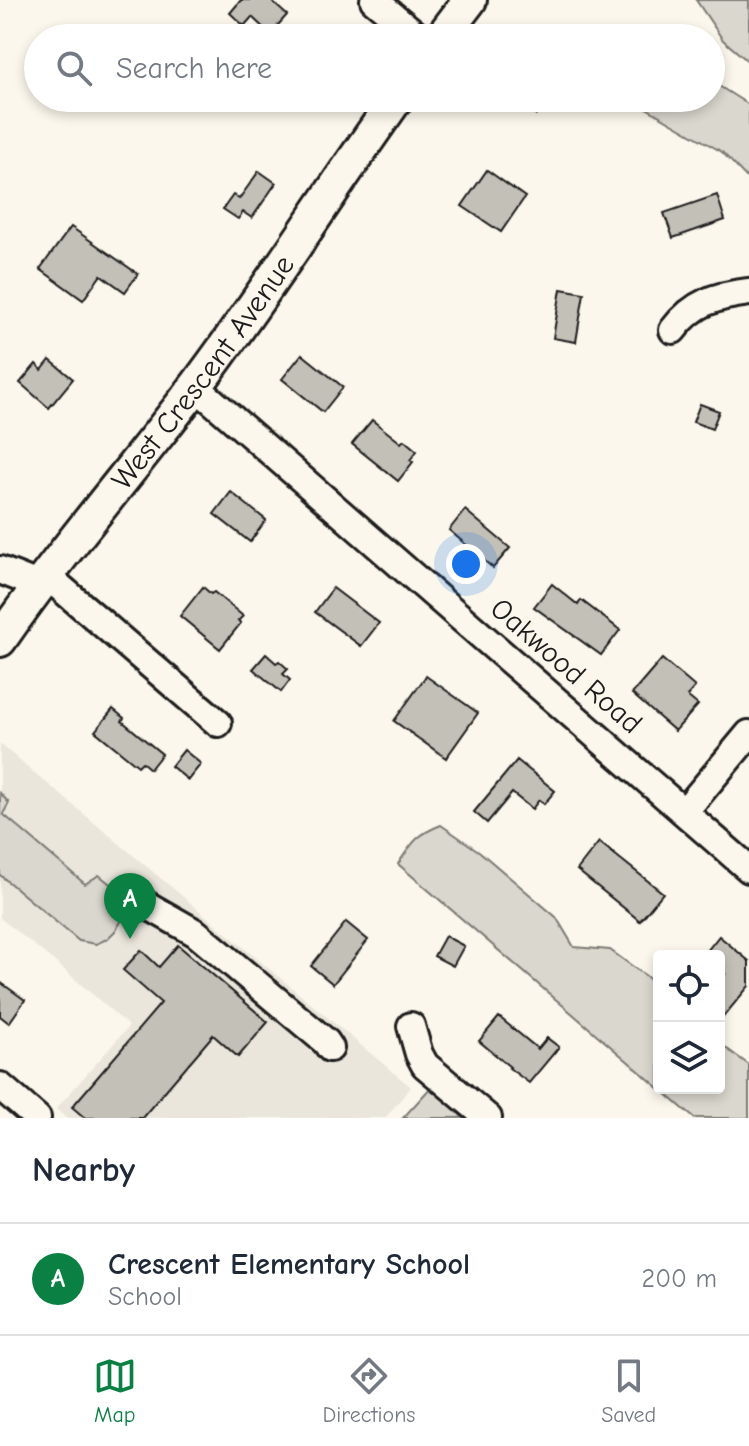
<!DOCTYPE html>
<style>
body{margin:0;font-family:"Comic Neue",sans-serif;background:#f6f6f7;color:#1f2937}
.controls{position:absolute;right:24px;bottom:24px;display:grid;overflow:hidden;border-radius:8px;box-shadow:0 4px 12px #0003}
.controls button{width:72px;height:72px;display:grid;place-items:center;padding:0;border:0;border-bottom:2px solid #e0e1e3;background:#fff;color:#1f2937;font:40px sans-serif}
.you{position:absolute;left:466px;top:564px;width:28px;height:28px;margin:-20px;border:6px solid #fff;border-radius:50%;background:#1a73e8;box-shadow:0 0 0 12px #1a73e833}
.badge{display:grid;place-items:center;width:52px;height:52px;border-radius:50%;background:#0b8043;color:#fff;font-size:26px;font-weight:700}
.pin{position:absolute;translate:-50% -66px;filter:drop-shadow(0 2px 4px #0008)}
.pin::after{content:'';position:absolute;top:42px;width:28px;height:24px;background:inherit;clip-path:polygon(0 0,100% 0,50% 100%)}
.list{margin:0;padding:0;list-style:none}
h2{display:flex;justify-content:space-between;align-items:center;height:104px;margin:0;padding:0 32px;font-size:34px}
h2 small{font-size:26px;font-weight:400;color:#747a83}
.list li{display:grid;grid-template-columns:52px 1fr auto;gap:24px;align-items:center;box-sizing:border-box;height:112px;padding:0 32px;border-top:2px solid #e0e1e3}
.list b{display:block;font-size:30px;white-space:nowrap}
.list p{margin:0;font-size:26px;white-space:nowrap;color:#747a83}
.list em{font-size:26px;font-style:normal;color:#747a83}
.icon{flex:none;width:44px;height:44px;fill:none;stroke:currentColor;stroke-width:2;stroke-linecap:round;stroke-linejoin:round}
.map{position:relative;flex:none;width:749px;height:1118px;overflow:hidden}
.search{position:absolute;background:#fff;box-shadow:0 4px 12px #0003;left:24px;right:24px;top:24px;height:88px;display:flex;align-items:center;gap:20px;box-sizing:border-box;padding:0 28px;border-radius:44px;color:#747a83;font-size:30px}
.sheet{height:216px;background:#fff}
nav{display:flex;justify-content:space-around;align-items:center;box-sizing:border-box;height:112px;border-top:2px solid #e0e1e3;background:#fff;font-size:22px;color:#747a83}
nav a{display:grid;justify-items:center;gap:4px}
nav .on{color:#0b8043}
.map>svg:first-child{display:block}
.built{fill:#eae6dc}
.green{fill:#dad7ce;stroke:#7b7a75;stroke-width:2}
.building{fill:#c3c0b8;stroke:#1c1c1c;stroke-width:2}
.lines{fill:none;stroke-linecap:round;stroke-linejoin:round}
.minor-casing{stroke:#1c1c1c;stroke-width:32}
.major-casing{stroke:#1c1c1c;stroke-width:38}
.minor{stroke:#fbf7ec;stroke-width:26}
.major{stroke:#fbf7ec;stroke-width:32}
.labels{text-anchor:middle;dominant-baseline:central;stroke-width:6;stroke-linejoin:round;paint-order:stroke}
.street-label{font-size:30px;fill:#1c1c1c;stroke:#fbf7ec}
</style>
<div class="map">
<svg width="749" height="1118" viewBox="0 0 749 1118">
<rect width="100%" height="100%" fill="#fbf7ec"/>
<filter id="ink" filterUnits="userSpaceOnUse"><feTurbulence type="fractalNoise" baseFrequency=".0125" numOctaves="2"/><feDisplacementMap in="SourceGraphic" scale="16" xChannelSelector="R" yChannelSelector="G"/><feConvolveMatrix kernelMatrix="1 2 1 2 8 2 1 2 1" color-interpolation-filters="sRGB"/></filter>
<g filter="url(#ink)">
<polygon class="built" points="0,744 411,1087 385,1118 66,1118 56,1109 129,1026 54,961 0,918"/>
<g class="green">
<polygon points="696,0 749,0 749,62 723,40"/>
<polygon points="711,81 749,105 749,180 722,152 629,98 711,98"/>
<polygon points="0,793 9,803 3,814 85,884 99,875 120,892 124,897 127,907 125,915 115,931 107,939 96,944 79,941 0,875"/>
<path d="M441,825l39,27 76,65 18,30 36,3 36,26 13,12v100l-261,-224c15,-22 18,-29 43,-39z"/>
<polygon points="719,1043 749,1065 749,1118 694,1118 659,1088 719,1088"/>
<polygon points="432,1086 463,1118 403,1118"/>
</g>
<g class="building">
<polygon points="241,0 270,0 287,15 270,34 252,17 244,26 230,13"/>
<polygon points="509,98 547,98 536,115"/>
<polygon points="487,170 525,197 501,232 462,206"/>
<polygon points="259,171 276,183 252,218 243,212 238,219 223,209 233,195 239,199"/>
<polygon points="717,195 725,220 673,238 664,213"/>
<polygon points="71,227 138,274 125,292 101,275 83,300 40,269"/>
<polygon points="561,289 584,293 576,342 553,338"/>
<polygon points="302,354 343,387 323,412 282,379"/>
<polygon points="50,360 73,379 49,408 20,383 36,364 42,370"/>
<polygon points="700,404 719,411 712,429 693,422"/>
<polygon points="372,420 401,443 404,440 417,451 410,460 413,462 398,481 352,444"/>
<polygon points="231,492 266,520 250,542 214,514"/>
<polygon points="465,510 510,548 493,568 449,530"/>
<polygon points="552,584 578,605 581,600 620,630 601,655 534,607"/>
<polygon points="203,587 211,594 214,592 243,616 238,621 241,623 220,649 180,616"/>
<polygon points="333,588 379,623 361,646 315,612"/>
<polygon points="266,654 276,663 279,661 288,669 283,674 290,680 281,692 253,669"/>
<polygon points="662,659 695,687 687,696 698,705 675,731 632,694"/>
<polygon points="426,676 478,713 446,758 394,721"/>
<polygon points="113,709 124,718 122,721 162,754 150,769 142,762 138,766 95,731"/>
<polygon points="184,750 201,764 188,780 171,766"/>
<polygon points="517,760 555,791 544,804 539,800 532,809 512,793 487,823 474,812"/>
<polygon points="599,842 663,893 640,921 577,870"/>
<polygon points="346,922 368,940 333,984 311,966"/>
<polygon points="445,936 464,946 453,966 434,956"/>
<polygon points="719,936 749,961 749,986 719,1022 719,981 725,974 719,970 719,956 703,956"/>
<polygon points="178,945 268,1022 238,1057 213,1035 142,1118 85,1118 72,1107 161,1003 123,970 141,950 159,967"/>
<polygon points="0,982 25,1000 9,1023 0,1016"/>
<polygon points="499,1017 538,1049 547,1038 559,1047 529,1083 509,1068 510,1067 479,1041"/>
</g>
<g class="lines">
<g class="minor-casing">
<g id="minor">
<polyline points="374,0 420,38"/>
<path d="M673,330c21,-28 43,-34 76,-38"/>
<polyline points="195,386 749,869"/>
<polyline points="0,570 38,585"/>
<polyline points="46,575 218,723"/>
<polyline points="684,812 749,734"/>
<polyline points="138,900 196,933 326,1042 330,1048"/>
<polyline points="411,1026 419,1054 425,1065 488,1118"/>
<polyline points="0,1086 37,1118"/>
</g>
</g>
<g class="major-casing">
<g id="major">
<polyline points="441,38 470,0"/>
<path id="s1" d="M0,640c61,-88 131,-169 196,-254 71,-94 133,-193 201,-288"/>
</g>
</g>
<use href="#minor" class="minor"/>
<use href="#major" class="major"/>
</g>
</g>
<g class="labels">
<g class="street-label">
<text stroke="none"><textPath href="#s1" startOffset="336">West Crescent Avenue</textPath></text>
<text transform="translate(566 666) rotate(41)">Oakwood Road</text>
</g>
</g>
</svg>
<div class="controls">
<button><svg class="icon" aria-label="locate" viewBox="0 0 24 24"><circle cx="12" cy="12" r="6"/><path d="M12 2v4M12 18v4M2 12h4M18 12h4"/></svg></button>
<button><svg class="icon" aria-label="layers" viewBox="0 0 24 24"><path d="M12 4l9 5-9 5-9-5zM3 14l9 5 9-5"/></svg></button>
</div>
<div class="you"></div>
<div class="pin badge" style="left:130px;top:939px">A</div>
<div class="search"><svg class="icon" aria-label="search" viewBox="0 0 24 24"><circle cx="10" cy="10" r="6"/><path d="M15 15l6 6"/></svg>Search here</div>
</div>
<section class="sheet">
<h2>Nearby<small></small></h2>
<ul class="list">
<li><span class="badge">A</span><div><b>Crescent Elementary School</b><p>School</p></div><em>200 m</em></li>
</ul>
</section>
<nav>
<a class="on"><svg class="icon" aria-label="map" viewBox="0 0 24 24"><path d="M3 6l6-2 6 2 6-2v14l-6 2-6-2-6 2zM9 4v14M15 6v14"/></svg>Map</a>
<a><svg class="icon" aria-label="directions" viewBox="0 0 24 24"><path d="M12 3l9 9-9 9-9-9zM9 14v-3h6M13 9l2 2-2 2"/></svg>Directions</a>
<a><svg class="icon" aria-label="saved" viewBox="0 0 24 24"><path d="M7 4h10v16l-5-4-5 4z"/></svg>Saved</a>
</nav>
